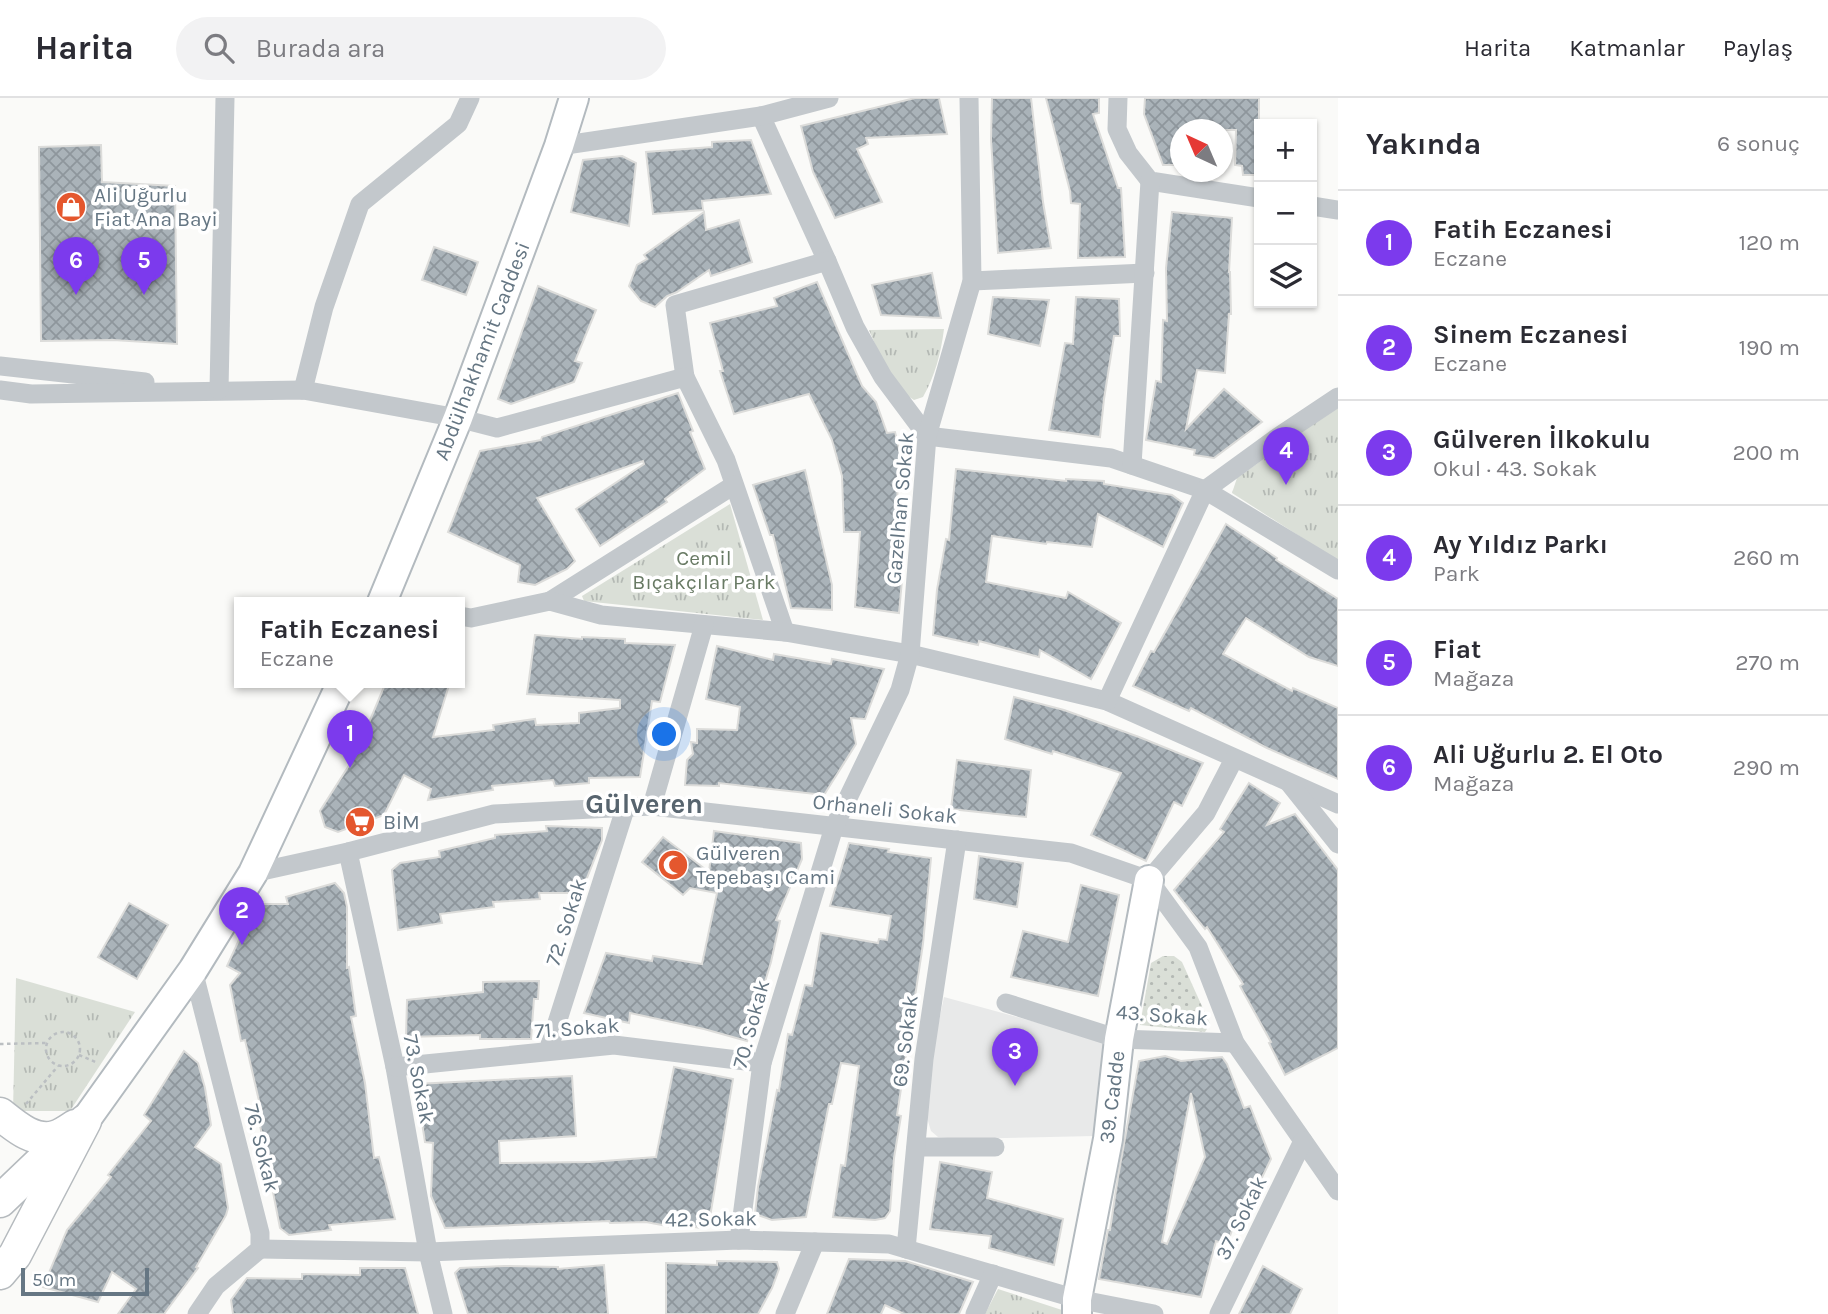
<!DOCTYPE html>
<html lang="tr">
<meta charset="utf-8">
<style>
body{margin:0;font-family:Karla,sans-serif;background:#f2f2f3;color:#2b2b33}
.controls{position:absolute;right:21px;top:21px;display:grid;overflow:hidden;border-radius:0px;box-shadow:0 2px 5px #0004}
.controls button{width:63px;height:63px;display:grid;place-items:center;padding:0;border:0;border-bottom:2px solid #e1e1e2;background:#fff;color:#2b2b33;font:35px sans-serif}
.compass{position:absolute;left:1170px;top:21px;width:63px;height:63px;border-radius:50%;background:#fff;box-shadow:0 2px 5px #0004;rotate:316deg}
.scale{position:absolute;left:21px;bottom:18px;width:128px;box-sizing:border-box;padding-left:7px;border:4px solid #657683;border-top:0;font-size:19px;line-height:24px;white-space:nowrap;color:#657683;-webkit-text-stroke:5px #fff;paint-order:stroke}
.you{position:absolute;left:665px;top:637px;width:24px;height:24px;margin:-18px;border:5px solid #fff;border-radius:50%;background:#1a73e8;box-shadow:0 0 0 10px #1a73e833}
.badge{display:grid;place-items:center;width:46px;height:46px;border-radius:50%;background:#7c3aed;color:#fff;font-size:23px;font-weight:700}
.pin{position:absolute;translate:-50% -58px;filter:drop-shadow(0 2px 4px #0008)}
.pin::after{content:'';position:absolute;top:37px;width:24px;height:21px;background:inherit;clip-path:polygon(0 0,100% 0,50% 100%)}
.popup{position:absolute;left:234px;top:499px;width:231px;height:91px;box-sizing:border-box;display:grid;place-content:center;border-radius:0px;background:#fff;filter:drop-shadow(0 2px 5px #0005);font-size:23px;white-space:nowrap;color:#7c7c81}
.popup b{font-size:26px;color:#2b2b33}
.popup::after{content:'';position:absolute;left:50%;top:100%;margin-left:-14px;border:14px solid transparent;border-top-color:#fff}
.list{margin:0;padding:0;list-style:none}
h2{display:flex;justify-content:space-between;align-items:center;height:91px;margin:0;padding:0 28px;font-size:30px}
h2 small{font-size:23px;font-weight:400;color:#7c7c81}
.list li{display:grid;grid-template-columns:46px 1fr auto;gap:21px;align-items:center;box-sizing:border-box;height:105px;padding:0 28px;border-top:2px solid #e1e1e2}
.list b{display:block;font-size:26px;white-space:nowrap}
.list p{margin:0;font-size:23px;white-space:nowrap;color:#7c7c81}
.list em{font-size:23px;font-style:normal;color:#7c7c81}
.icon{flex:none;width:38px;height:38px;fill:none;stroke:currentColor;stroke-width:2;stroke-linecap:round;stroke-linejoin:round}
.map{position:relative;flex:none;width:1338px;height:1216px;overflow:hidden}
header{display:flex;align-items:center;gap:42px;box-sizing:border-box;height:98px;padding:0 35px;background:#fff;border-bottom:2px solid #e1e1e2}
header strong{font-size:33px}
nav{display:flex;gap:38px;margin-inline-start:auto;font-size:24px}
.search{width:490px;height:63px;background:#f2f2f3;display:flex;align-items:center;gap:18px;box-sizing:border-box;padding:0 24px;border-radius:38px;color:#7c7c81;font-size:26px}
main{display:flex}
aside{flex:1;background:#fff}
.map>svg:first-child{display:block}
.built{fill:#e8e9e9}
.grass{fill:url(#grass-dots)}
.park{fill:url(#park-tufts)}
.building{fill:url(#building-cross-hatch);stroke:#dcdcda;stroke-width:2;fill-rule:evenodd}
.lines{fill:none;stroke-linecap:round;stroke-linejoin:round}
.secondary-casing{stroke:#b3babf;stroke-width:32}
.primary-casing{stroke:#b5babe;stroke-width:35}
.path{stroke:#bbbfc2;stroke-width:2.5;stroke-dasharray:3.5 3.5;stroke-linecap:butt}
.street{stroke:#c3c8cc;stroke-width:19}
.secondary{stroke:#fff;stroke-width:28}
.primary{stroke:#fff;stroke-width:32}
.labels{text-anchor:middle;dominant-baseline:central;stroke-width:7;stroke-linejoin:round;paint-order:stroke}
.poi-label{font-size:21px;fill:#657683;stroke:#fff;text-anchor:start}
.street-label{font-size:21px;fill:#657683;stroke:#fff}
.park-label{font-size:21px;fill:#687a64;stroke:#fff}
.district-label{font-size:28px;font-weight:bold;fill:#57646e;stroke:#fff}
</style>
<header>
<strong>Harita</strong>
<div class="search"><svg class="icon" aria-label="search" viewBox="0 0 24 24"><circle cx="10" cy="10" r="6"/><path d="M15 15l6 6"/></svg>Burada ara</div>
<nav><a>Harita</a><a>Katmanlar</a><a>Paylaş</a></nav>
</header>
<main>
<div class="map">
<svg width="1338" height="1216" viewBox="0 0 1338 1216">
<defs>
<pattern id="grass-dots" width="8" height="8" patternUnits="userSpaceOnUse" patternTransform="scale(1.75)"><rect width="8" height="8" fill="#dadfd7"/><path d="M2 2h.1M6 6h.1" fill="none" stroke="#b4b9b4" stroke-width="1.8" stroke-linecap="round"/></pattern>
<pattern id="park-tufts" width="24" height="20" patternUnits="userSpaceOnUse" patternTransform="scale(1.75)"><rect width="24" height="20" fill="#dadfd7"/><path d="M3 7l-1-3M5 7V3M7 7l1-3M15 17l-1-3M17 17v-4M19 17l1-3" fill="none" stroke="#b4b9b4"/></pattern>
<pattern id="building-cross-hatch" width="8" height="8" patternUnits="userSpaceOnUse" patternTransform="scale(1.75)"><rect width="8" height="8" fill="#aab3b9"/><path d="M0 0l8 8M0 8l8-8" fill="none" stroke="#8e969c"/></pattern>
</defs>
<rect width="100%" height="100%" fill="#fafaf8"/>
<polygon class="built" points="944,899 1108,944 1094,1038 957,1041 938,1039 931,1033 927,1020 932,957"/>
<polygon class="grass" points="1163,858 1174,858 1182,864 1210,926 1205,934 1140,927 1151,865"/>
<g class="park">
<path d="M944,231c-3,24 -9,47 -21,68l-9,3c-25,-15 -34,-45 -45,-70z"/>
<polygon points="1338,308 1338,461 1335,461 1232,395 1237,380"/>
<polygon points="730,406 763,522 584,503 582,498"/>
<polygon points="16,880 135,914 70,1013 13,1013"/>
<polygon points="998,1191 1065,1213 1065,1216 985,1216"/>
</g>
<g class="building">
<polygon points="915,0 939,0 947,36 866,40 868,46 857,51 882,104 835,120 813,74 801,28"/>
<polygon points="992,0 1031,0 1043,104 1051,150 998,155 991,41"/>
<polygon points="1046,0 1099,0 1099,15 1093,16 1118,90 1121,90 1125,159 1078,160 1080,106 1071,105 1070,93"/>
<polygon points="1145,0 1259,0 1259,77 1243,77 1242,68 1235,67 1236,32 1180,32 1180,67 1163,67 1144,16"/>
<polygon points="751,42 771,96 702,103 703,112 653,116 646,54 712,49 712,44"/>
<polygon points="101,47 102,84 175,88 177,246 113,242 41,243 39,49"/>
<polygon points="622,58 636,65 629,128 571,114 583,62"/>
<polygon points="704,114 706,132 739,122 752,164 711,178 709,172 677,194 667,198 655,209 641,203 629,188 637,167 647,161 644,157"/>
<polygon points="1172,114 1232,120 1229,174 1230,174 1231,216 1229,216 1225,275 1197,272 1186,331 1224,291 1262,324 1214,360 1194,357 1195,352 1146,342 1156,283 1161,284 1163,222 1167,223 1166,170"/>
<polygon points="434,149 478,164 466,197 422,182"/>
<polygon points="932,175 941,220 881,217 872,187"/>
<polygon points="817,184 862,288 876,304 887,335 895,334 905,374 898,375 896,449 905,449 899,515 855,509 860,434 844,434 842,378 832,342 809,296 734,316 720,273 723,273 710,225 777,208 774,200"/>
<polygon points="538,188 596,212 575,263 582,265 574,284 511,306 498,301"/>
<polygon points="993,199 1049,202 1040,248 988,236"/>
<polygon points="1076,199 1119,201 1120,238 1114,238 1104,301 1100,339 1049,332 1065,245 1073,246"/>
<polygon points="678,295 693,333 690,334 705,371 665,401 667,404 600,448 576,411 644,366 643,363 537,400 575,463 567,471 535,487 518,484 520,467 448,434 480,353 541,342 542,339"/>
<polygon points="956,371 1066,383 1066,381 1104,383 1104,386 1172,397 1183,405 1163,449 1098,416 1092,449 1047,444 1046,446 992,438 986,484 1066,500 1068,494 1121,525 1091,581 1040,552 1039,559 979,543 978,547 933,537 937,492 946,441 949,442"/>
<polygon points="805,372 832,487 832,512 791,510 773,437 770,437 753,387"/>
<polygon points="1226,426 1277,460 1276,462 1338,501 1338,568 1309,559 1246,520 1223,556 1292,593 1293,590 1338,610 1338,681 1267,650 1191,610 1189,613 1133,588 1151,553 1154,554"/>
<polygon points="535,537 582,541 582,539 625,541 625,545 675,547 660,604 652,603 640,679 589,680 589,685 555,688 553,682 492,688 493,692 428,702 431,691 404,677 384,717 338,734 325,729 320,713 355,658 386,584 450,584 433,639 494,632 493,627 535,621 536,627 579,625 579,615 620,610 620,602 527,596"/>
<polygon points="717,548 773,562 774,556 831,566 832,561 884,571 865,621 851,620 856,646 824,697 719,685 719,688 685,687 687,662 693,656 691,644 697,645 697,631 737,632 740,609 706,601"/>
<polygon points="1014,599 1064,612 1139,639 1203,665 1182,708 1174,704 1146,763 1091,737 1121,675 1053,653 1052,656 1005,641"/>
<polygon points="957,662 1031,672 1026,719 951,711"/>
<polygon points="1249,685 1280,705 1267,727 1295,716 1338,772 1338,950 1285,977 1269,945 1271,944 1240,888 1243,886 1207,829 1205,831 1174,792 1224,734 1220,731"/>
<polygon points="546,728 602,730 602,742 581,795 539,795 540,801 493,804 494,809 440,816 442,825 398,832 392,772 400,765 440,759 439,753 495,740 495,737 547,733"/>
<polygon points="714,733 801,745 802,761 776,822 780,823 771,864 747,943 704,931 630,915 629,925 584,915 606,855 652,863 653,858 702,866 717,795 690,790 683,797 642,764 663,739 709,774"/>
<polygon points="849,745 889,751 888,754 931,760 923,846 897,1017 901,1018 894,1060 890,1113 885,1120 875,1122 833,1119 841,1067 845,1068 859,968 841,965 832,1006 829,1006 806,1119 772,1122 755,1116 758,1089 777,992 779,993 788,936 792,937 805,887 812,888 821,835 878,845 879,841 887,842 891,818 830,808"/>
<polygon points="979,758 1023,765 1017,809 974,801"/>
<polygon points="335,785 344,795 347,809 347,870 349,869 356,918 351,919 365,985 374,1060 379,1059 395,1121 329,1127 331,1132 289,1137 280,1130 258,1017 262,1016 245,942 241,943 230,887 240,875 227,868 248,822 263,806 288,806 286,799"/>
<polygon points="1081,787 1119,797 1098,898 1011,879 1023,833 1068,844"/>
<polygon points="129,805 168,827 137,881 98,859"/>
<polygon points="539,883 538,901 534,901 531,941 480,941 480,937 406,939 407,902 483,894 483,884"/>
<polygon points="184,953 198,965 205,990 211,1027 195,1049 221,1066 228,1110 226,1117 196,1169 198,1170 164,1216 118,1216 136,1191 112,1174 98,1204 43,1189 67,1132 111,1079 108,1077 151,1023 144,1017"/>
<path d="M1165,958l16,5 41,-4 5,7 17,44 6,-2 21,53 -23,47 -7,-3 -14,42 -11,-4 -15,56 -102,-18 9,-49h2l8,-53 21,-116zM1191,995l14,64 -38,87 -5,-2z"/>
<polygon points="674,969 733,981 709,1125 700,1130 674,1125 673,1129 646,1124 610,1125 609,1123 445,1130 431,1098 433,1045 425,1044 416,986 572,978 576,1038 499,1043 500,1065 591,1064 656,1059"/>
<polygon points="940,1064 992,1074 987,1100 1063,1121 1054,1167 989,1150 991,1138 930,1131"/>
<polygon points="849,1161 905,1163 973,1184 959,1216 904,1216 885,1207 881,1216 827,1216"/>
<polygon points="717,1163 777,1164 779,1171 772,1190 758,1216 666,1216 666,1165 717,1167"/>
<polygon points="604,1167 608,1216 468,1216 455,1175 460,1170 504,1168 558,1169 558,1171"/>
<polygon points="1263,1168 1302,1191 1290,1216 1239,1216"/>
<polygon points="360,1170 405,1170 418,1216 233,1216 231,1202 247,1180 302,1181 302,1176 360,1177"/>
</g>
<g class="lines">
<g class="secondary-casing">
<g id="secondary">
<polyline points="382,504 458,320 559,48 574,0"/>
<polyline points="85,1023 193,872 253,775 342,584"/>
<polyline points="1077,1216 1077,1201 1108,1041 1119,941 1149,782"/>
</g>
</g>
<g class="primary-casing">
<g id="primary">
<path d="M0,1016c15,12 34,29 55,23 7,-2 14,-7 20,-11"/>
<polyline points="0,1103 66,1040"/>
<polyline points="0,1175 15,1157 85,1023"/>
</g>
</g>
<g class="path">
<circle cx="63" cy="951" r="17"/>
<polyline points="0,946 46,945"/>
<polyline points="79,957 98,965"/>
<polyline points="26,1006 58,968"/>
</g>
<g class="street">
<polyline points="1118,0 1117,31 1128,55 1150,83 1259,100"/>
<polyline points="761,18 827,163"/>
<polyline points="559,48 761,18 829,0"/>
<polyline points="1312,108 1338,112"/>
<polyline points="972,183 1145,175"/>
<polyline points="0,268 145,284"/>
<polyline points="685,279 675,207 827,163 855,229 883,279 927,338 1111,360 1205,392 1338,472"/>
<polyline points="0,292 31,296 303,292 458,320 497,330 685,279 726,362 785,534"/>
<polyline points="219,292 225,0"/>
<polyline points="303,292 324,209 360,106 458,26 470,0"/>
<polyline points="1132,367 1150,83"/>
<polyline points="550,503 734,387"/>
<polyline points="460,518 471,520 550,503 601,517 785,534 910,556 1107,603 1338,706"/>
<polyline points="1107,603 1205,392 1278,339 1338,299"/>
<polyline points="1290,686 1338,746"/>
<polyline points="652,708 704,527"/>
<polyline points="348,754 395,969 428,1154 443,1216"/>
<polyline points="253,775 348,754 494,716 652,708 1071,755 1149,782 1198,849 1235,945 1338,1093"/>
<polyline points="1149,782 1206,715 1234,661"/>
<polyline points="193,872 260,1135 260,1151 216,1188 197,1216"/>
<polyline points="1006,905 1119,941 1235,945"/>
<polyline points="548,953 626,708"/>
<polyline points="395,969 614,947 762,965"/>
<polyline points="916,1049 995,1049"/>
<polyline points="739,1142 762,965 834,729 900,592 910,556 927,338 972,183 969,0"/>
<polyline points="260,1151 428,1154 739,1142 889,1146 1077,1201 1154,1216"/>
<polyline points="906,1151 924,961 957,742"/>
<polyline points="785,1216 815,1144"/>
<polyline points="975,1216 993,1176"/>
<polyline points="1219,1216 1303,1043"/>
</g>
<use href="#secondary" class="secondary"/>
<use href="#primary" class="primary"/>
</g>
<defs>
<g id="shop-disc" transform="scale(1.575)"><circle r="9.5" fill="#e4572e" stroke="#fff"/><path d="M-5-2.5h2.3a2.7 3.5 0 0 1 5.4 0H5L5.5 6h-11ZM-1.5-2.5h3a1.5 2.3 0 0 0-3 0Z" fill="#fff"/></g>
<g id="supermarket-disc" transform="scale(1.575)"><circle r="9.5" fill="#e4572e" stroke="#fff"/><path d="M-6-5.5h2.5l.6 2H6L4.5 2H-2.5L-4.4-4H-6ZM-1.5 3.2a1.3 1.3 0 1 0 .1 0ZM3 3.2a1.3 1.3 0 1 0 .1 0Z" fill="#fff"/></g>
<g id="mosque-disc" transform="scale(1.575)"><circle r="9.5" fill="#e4572e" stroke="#fff"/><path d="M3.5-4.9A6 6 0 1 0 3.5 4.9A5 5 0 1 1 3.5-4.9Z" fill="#fff"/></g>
</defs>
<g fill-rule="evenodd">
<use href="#shop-disc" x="71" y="109"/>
<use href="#supermarket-disc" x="360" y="724"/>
<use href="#mosque-disc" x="673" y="767"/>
</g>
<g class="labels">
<g class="poi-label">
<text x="94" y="97">Ali Uğurlu<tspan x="94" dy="24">Fiat Ana Bayi</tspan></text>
<text x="383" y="724">BİM</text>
<text x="696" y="755">Gülveren<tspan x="696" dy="24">Tepebaşı Cami</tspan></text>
</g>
<g class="street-label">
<text transform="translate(482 253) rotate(-69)">Abdülhakhamit Caddesi</text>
<text transform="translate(900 410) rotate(-85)">Gazelhan Sokak</text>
<text transform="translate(885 711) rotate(6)">Orhaneli Sokak</text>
<text transform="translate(566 824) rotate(-72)">72. Sokak</text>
<text transform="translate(1162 917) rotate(4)">43. Sokak</text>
<text transform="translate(751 926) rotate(-75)">70. Sokak</text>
<text transform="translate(577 930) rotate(-4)">71. Sokak</text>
<text transform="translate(905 943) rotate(-83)">69. Sokak</text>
<text transform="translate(419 981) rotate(79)">73. Sokak</text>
<text transform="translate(1112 999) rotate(-83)">39. Cadde</text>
<text transform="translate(262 1050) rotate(76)">76. Sokak</text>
<text transform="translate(1241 1120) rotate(-64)">37. Sokak</text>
<text transform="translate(711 1121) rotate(-1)">42. Sokak</text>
</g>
<g class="park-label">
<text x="704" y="460">Cemil<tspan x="704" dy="24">Bıçakçılar Park</tspan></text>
</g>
<g class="district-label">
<text x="644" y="705">Gülveren</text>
</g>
</g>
</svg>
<div class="controls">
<button>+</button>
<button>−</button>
<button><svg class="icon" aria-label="layers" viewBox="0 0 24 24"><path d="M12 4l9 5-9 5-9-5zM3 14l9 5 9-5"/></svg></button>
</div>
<svg class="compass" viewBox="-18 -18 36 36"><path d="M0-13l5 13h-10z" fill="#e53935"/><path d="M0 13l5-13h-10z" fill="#7c7c81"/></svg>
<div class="scale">50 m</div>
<div class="you"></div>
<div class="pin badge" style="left:350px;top:670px">1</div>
<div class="popup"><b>Fatih Eczanesi</b>Eczane</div>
<div class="pin badge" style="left:242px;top:847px">2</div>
<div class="pin badge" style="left:1015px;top:988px">3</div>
<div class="pin badge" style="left:1286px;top:387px">4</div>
<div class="pin badge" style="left:144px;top:197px">5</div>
<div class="pin badge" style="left:76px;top:197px">6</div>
</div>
<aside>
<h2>Yakında<small>6 sonuç</small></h2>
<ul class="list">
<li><span class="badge">1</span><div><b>Fatih Eczanesi</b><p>Eczane</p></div><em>120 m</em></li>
<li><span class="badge">2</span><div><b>Sinem Eczanesi</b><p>Eczane</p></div><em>190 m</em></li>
<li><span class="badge">3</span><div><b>Gülveren İlkokulu</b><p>Okul · 43. Sokak</p></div><em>200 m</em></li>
<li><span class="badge">4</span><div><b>Ay Yıldız Parkı</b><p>Park</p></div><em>260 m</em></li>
<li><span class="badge">5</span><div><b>Fiat</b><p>Mağaza</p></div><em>270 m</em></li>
<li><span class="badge">6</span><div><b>Ali Uğurlu 2. El Oto</b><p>Mağaza</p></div><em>290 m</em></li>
</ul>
</aside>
</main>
